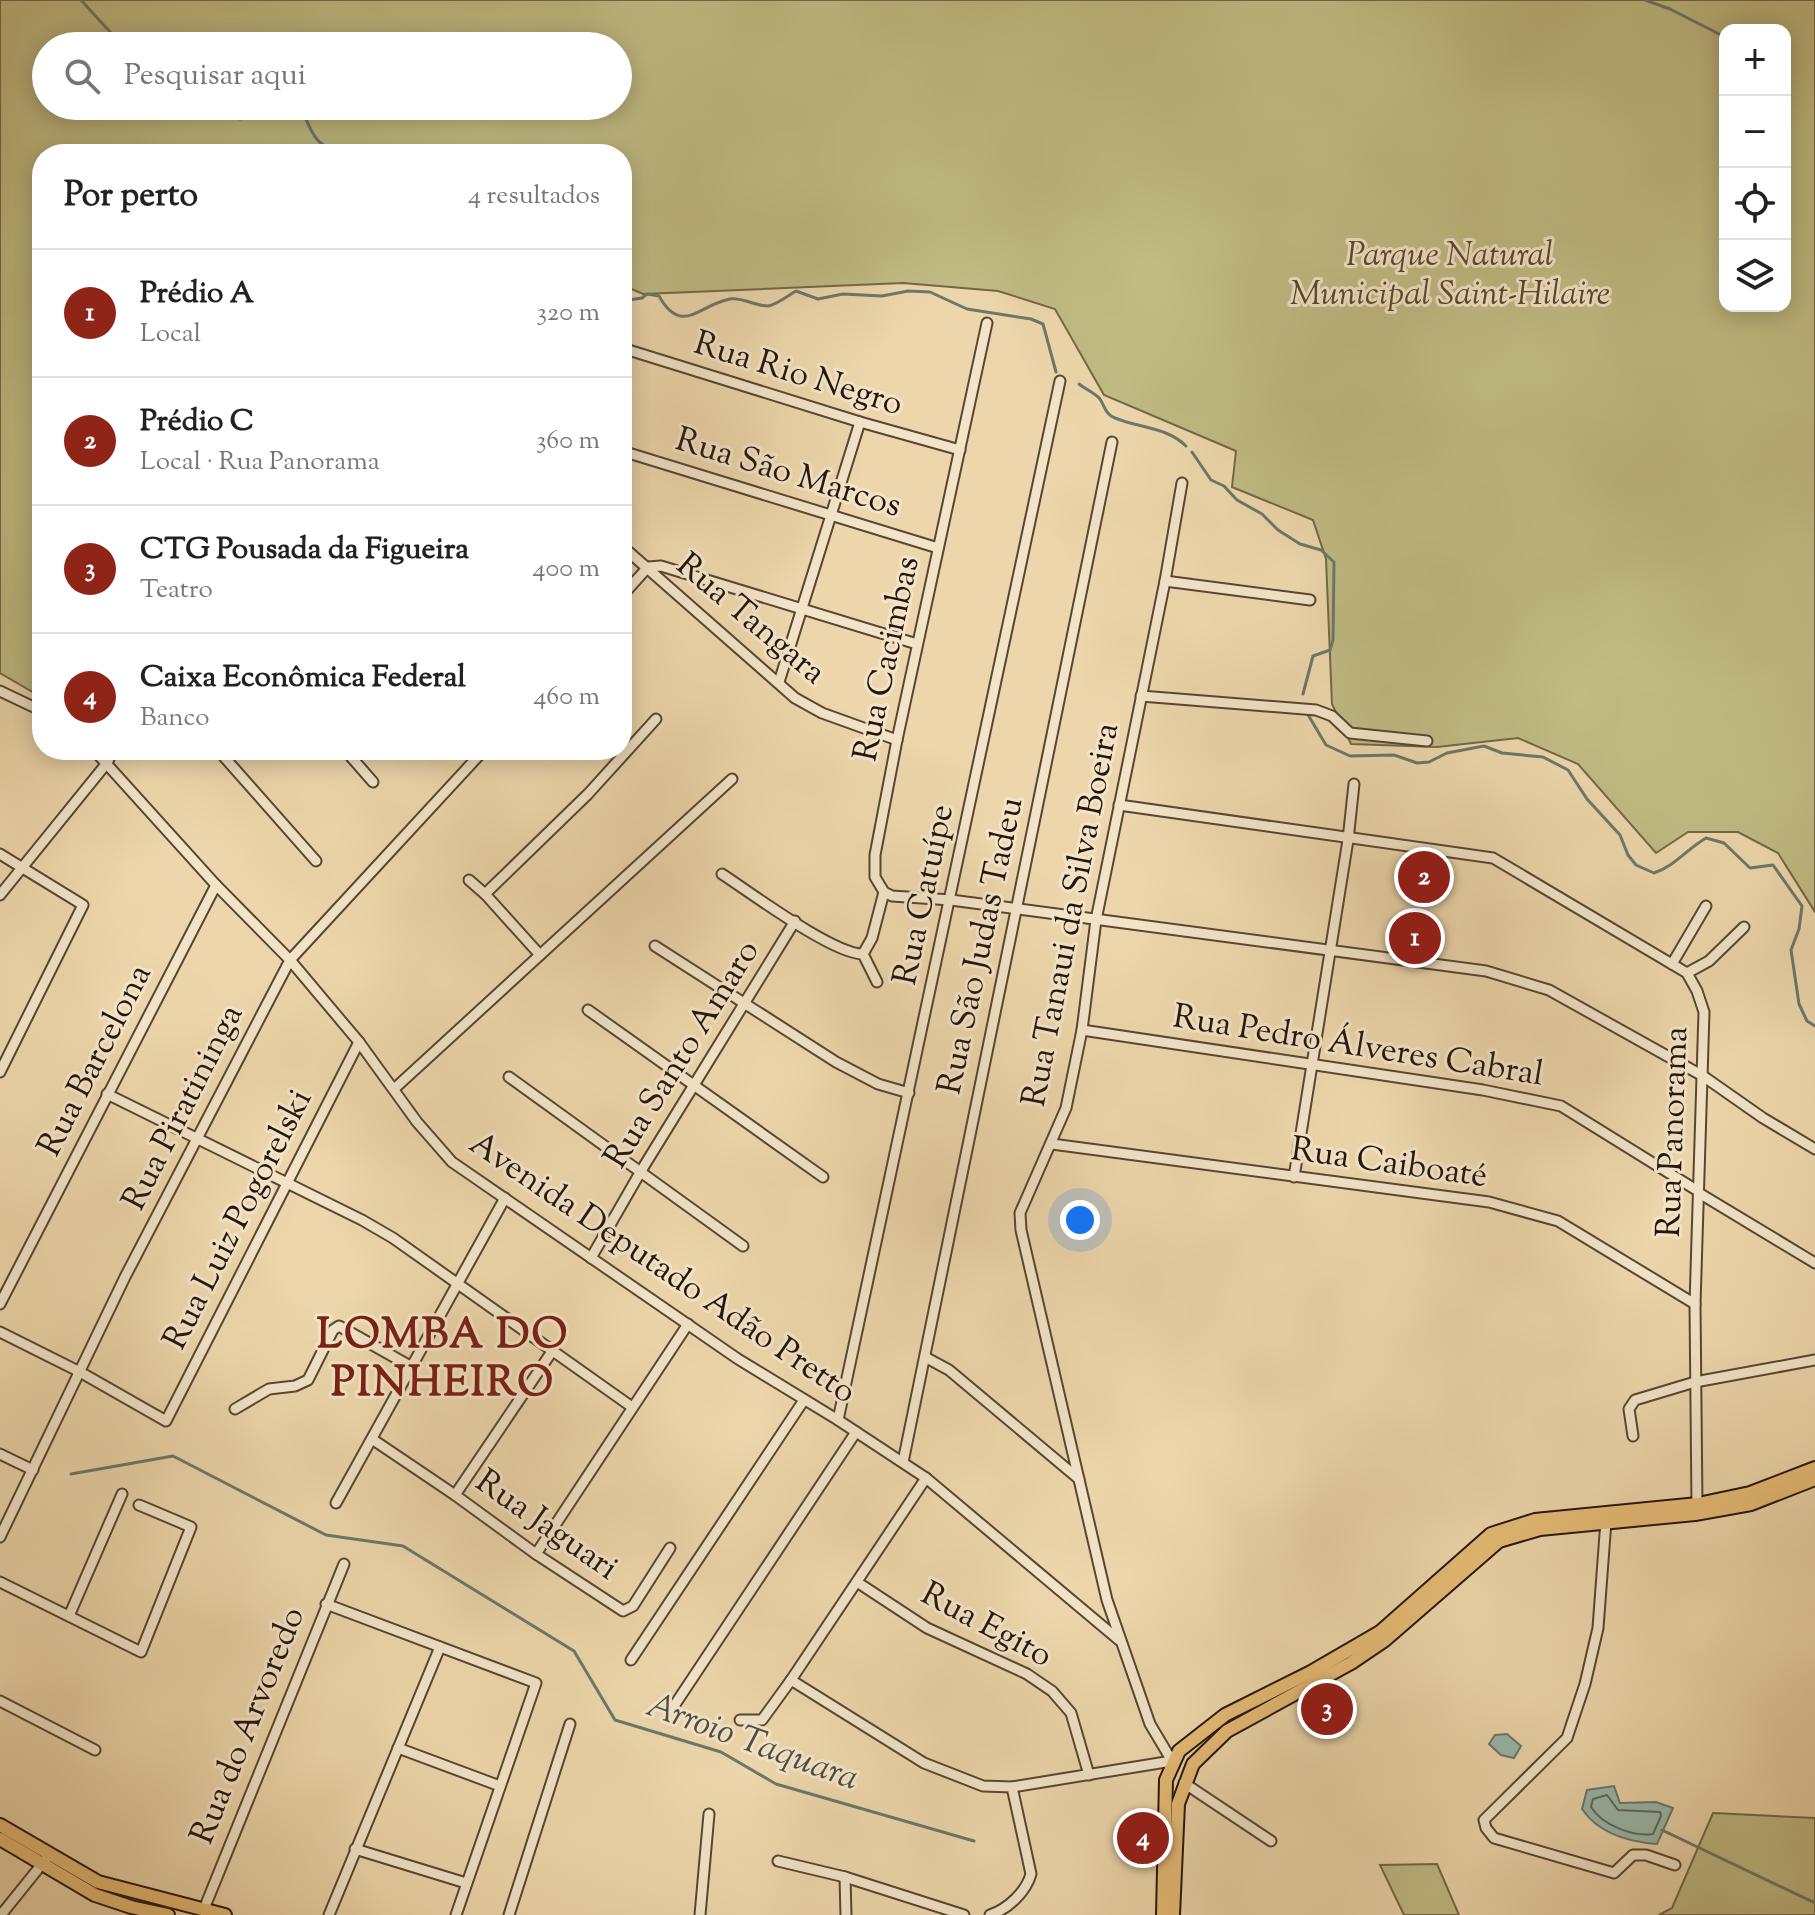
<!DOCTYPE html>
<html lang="pt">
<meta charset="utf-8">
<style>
body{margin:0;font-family:"Sorts Mill Goudy",serif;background:#f6f6f6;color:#222}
.controls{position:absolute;right:24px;top:24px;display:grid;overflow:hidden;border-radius:16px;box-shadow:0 4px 20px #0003}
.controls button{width:72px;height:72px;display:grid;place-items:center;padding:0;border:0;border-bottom:2px solid #e0e0e0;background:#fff;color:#222;font:40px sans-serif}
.you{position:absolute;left:1080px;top:1220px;width:28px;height:28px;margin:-20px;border:6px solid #fff;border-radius:50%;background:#1a73e8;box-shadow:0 0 0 12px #1a73e833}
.badge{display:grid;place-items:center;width:52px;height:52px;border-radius:50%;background:#8f2418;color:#fff;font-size:26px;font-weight:700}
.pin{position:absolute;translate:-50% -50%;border:4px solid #fff;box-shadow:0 2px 8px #0006}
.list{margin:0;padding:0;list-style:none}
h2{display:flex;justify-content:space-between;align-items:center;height:104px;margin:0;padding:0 32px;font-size:34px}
h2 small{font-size:26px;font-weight:400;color:#767676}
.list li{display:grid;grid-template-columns:52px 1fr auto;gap:24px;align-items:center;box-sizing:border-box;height:128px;padding:0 32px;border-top:2px solid #e0e0e0}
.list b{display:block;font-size:30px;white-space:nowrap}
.list p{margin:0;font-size:26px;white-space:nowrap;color:#767676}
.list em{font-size:26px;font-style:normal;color:#767676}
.icon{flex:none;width:44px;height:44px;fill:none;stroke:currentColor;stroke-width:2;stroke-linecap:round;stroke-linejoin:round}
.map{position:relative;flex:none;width:1815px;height:1915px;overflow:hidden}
.search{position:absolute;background:#fff;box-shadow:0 4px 20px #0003;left:32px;top:32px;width:600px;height:88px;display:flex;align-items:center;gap:20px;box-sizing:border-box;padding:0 28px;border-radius:44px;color:#767676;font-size:30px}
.panel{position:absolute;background:#fff;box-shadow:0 4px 20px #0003;left:32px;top:144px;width:600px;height:616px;border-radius:32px}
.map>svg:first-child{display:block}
.green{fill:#c0bb83;stroke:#726848;stroke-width:2;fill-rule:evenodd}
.water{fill:#99b9ac;stroke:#6a786d;stroke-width:2}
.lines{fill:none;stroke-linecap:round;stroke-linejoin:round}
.shore{stroke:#5e685d;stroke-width:2}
.stream{stroke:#6a786d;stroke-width:3}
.minor-casing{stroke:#564635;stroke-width:13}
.major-casing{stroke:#24160e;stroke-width:16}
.minor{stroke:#f3e4c8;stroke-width:9}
.major{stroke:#e6bb76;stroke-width:12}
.labels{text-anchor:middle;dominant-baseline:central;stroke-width:6;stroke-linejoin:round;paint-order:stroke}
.park-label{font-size:34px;font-style:italic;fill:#534831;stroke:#f3e4c8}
.street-label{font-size:34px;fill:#24160e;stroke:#f3e4c8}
.water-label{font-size:36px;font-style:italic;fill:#4d4f45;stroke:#f3e4c8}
.district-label{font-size:42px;font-weight:bold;letter-spacing:2px;fill:#7a1f14;stroke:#f3e4c8}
</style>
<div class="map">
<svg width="1815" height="1915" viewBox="0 0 1815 1915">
<rect width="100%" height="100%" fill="#edd6ab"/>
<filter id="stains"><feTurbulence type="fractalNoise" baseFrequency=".0025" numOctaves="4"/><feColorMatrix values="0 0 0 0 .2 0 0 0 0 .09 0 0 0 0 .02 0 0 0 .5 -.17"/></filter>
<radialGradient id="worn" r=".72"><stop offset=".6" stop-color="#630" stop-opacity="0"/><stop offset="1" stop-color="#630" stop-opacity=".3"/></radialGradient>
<g class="green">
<path d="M0,0h1815v912l-37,-59 -40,-21h-50l-32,21 -78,-89 -60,-26 -81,9 -86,-3 -19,-40 -6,-145 -13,-39 -81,-33 4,-36 -132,-56 -49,-86 -57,-18 -95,-8 -260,11 -21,-9v-131h-580v532l-6,8 -36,-21zM1725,30h60v276h-60zM46,46h572v60h-572z"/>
<polygon points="1713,1813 1815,1818 1815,1915 1659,1915 1672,1908"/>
<polygon points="1437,1864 1459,1915 1404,1915 1380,1865"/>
</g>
<g class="water">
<polygon points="1507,1734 1521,1746 1514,1758 1501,1755 1489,1744 1495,1735"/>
<path d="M1614,1786l6,17 36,-1 17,6 -16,36c-28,-2 -58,-10 -75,-35l5,-19z"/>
</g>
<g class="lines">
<path class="shore" d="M1607,1795l11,15 42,2 1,4 -8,18c-20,3 -51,-9 -62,-27l2,-8z"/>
<g class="stream">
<polyline points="81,0 120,43 128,46"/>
<polyline points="1645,0 1670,9 1725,37"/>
<polyline points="223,106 240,119 270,106"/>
<path d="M292,106l10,4c13,30 15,38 48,44"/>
<path d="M622,301l20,-3 5,-4 12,2c23,41 41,8 71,3 12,-2 25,7 38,7 8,-1 21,-11 28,-15l22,8 25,-5 39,2 26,-5 22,1 37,17 64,10 12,5 13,48"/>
<path d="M1079,384c6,5 16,9 21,15 5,8 6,16 15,19 24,10 52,9 71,28"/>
<polyline points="1192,452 1211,480 1224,486 1237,500 1262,514 1278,530 1300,544 1321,550 1334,562 1333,640 1330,650 1313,656 1303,694"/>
<path d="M1307,713l19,32 24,11 44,-1 23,8 12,-1 18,-9 37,-7 18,7 41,4 25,13 19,29 33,36 8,20 8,10 18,8c21,-7 33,-24 52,-35l18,5 26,25 23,-3 29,41 -3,23 -8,21 8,54 8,17 8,5"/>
<polyline points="71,1474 173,1456 326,1535 403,1546 574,1651 615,1720 721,1752 776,1784 974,1841"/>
<polyline points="1662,1830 1815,1903"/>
</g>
<g class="minor-casing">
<g id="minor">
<polyline points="622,348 860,422 960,450"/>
<polyline points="622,451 938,548"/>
<polyline points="622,546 795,698 822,713 897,740"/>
<polyline points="1165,581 1310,600"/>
<polyline points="622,596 648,567 661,566 917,644"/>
<polyline points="779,682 860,422"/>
<polyline points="0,691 42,711"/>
<polyline points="1141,696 1316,710 1332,716 1350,733 1427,741"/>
<polyline points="94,750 216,885 290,960 359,1042 417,1122 452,1162 738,1359 838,1420 926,1478 1119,1640"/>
<polyline points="218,750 316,861"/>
<polyline points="345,750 373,782"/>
<polyline points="1119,805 1493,858 1687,973 1697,991 1704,1012 1695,1304 1697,1507"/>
<polyline points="0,854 83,905 0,1072"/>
<path d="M722,874c29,19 111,80 141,80l14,28"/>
<polyline points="469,880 485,894 540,955"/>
<polyline points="884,892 892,896 951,900 1486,971 1549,990 1703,1076 1763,1118 1815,1149"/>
<polyline points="485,894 588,794 656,719"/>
<polyline points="0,895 107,763 113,750"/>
<polyline points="655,946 836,1062 878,1084 909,1093"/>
<polyline points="863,954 872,938 884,892 875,877 875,855 897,740 987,323"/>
<polyline points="1672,964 1706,906"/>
<polyline points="1687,973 1709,961 1744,927"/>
<polyline points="588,1010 823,1177"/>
<polyline points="1082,1030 1483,1090 1561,1106 1698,1191"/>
<polyline points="509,1077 743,1246"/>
<polyline points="394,1089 732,779"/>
<polyline points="107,1094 362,1220 393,1238 632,1407"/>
<polyline points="1052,1144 1489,1202 1558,1221 1695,1304"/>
<polyline points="1294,1177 1348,840 1354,784"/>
<polyline points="1699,1193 1815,1263"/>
<polyline points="591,1258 641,1171 795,921"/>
<polyline points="0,1304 216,885"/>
<polyline points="0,1332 80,1372 166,1421 359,1042"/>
<polyline points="925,1357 949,1370 1079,1479"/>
<polyline points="235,1409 269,1389 295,1386 308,1380 333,1330 339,1326 410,1366"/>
<polyline points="838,1420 1060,381"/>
<polyline points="1633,1436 1629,1409 1635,1400 1695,1382 1815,1360"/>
<polyline points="372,1439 455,1495 536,1554 623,1611 633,1606 670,1548"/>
<polyline points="0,1454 33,1470"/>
<polyline points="903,1462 1112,442"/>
<polyline points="455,1495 553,1350"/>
<polyline points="336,1503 505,1198"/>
<polyline points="1606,1521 1598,1628 1585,1684 1567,1738 1484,1820 1486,1828 1494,1838 1614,1873 1633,1855 1646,1855 1675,1865"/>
<polyline points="0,1537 125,1277 290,960 484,750"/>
<polyline points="536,1554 688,1324"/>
<polyline points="0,1582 141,1652 191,1527 139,1505"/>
<polyline points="857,1582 927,1628 1027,1674 1052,1691 1071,1713 1089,1775"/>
<polyline points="326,1604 536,1683 456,1915"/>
<polyline points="69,1616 122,1494"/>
<polyline points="631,1660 804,1400"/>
<polyline points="791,1680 924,1763 983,1786 1012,1787 1172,1761 1150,1724 1107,1600 1021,1230 1020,1213 1066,1108 1082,1030 1096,920 1165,581 1182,483"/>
<polyline points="0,1701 95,1750"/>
<polyline points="672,1709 856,1432"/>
<polyline points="740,1720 762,1720 791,1680 926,1478"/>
<polyline points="398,1748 500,1786"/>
<polyline points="1184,1783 1271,1841"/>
<polyline points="355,1849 466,1883"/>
<polyline points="778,1861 845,1877 964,1915"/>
<polyline points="845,1877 846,1915"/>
<polyline points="204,1909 344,1564"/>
<polyline points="1,1915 46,1859"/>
<polyline points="329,1915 440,1647"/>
<polyline points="509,1915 570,1724"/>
<polyline points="700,1915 709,1814"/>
<path d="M990,1915c18,-6 36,-23 41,-41l-19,-87"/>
</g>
</g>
<g class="major-casing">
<g id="major">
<polyline points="0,1825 98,1882 225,1915"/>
<polyline points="0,1839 95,1895 131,1907 168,1915"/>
<polyline points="1163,1915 1166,1780 1179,1751 1225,1715 1311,1672 1380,1632 1491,1534 1535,1520 1698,1504 1750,1493 1815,1468"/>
<polyline points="1173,1915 1178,1804 1193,1764 1227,1731 1351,1663 1385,1640 1499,1541 1540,1529 1695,1514 1751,1504 1815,1479"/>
</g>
</g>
<use href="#minor" class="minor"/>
<use href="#major" class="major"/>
</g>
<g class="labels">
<g class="park-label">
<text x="1450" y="256">Parque Natural<tspan x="1450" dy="39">Municipal Saint-Hilaire</tspan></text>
</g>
<g class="street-label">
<text transform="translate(798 375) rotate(17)">Rua Rio Negro</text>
<text transform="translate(788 474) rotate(17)">Rua São Marcos</text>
<text transform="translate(750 620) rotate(40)">Rua Tangara</text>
<text transform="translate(888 659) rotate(-78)">Rua Cacimbas</text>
<text transform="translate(925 895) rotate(-78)">Rua Catuípe</text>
<text transform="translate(1072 915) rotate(-79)">Rua Tanaui da Silva Boeira</text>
<text transform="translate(982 946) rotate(-78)">Rua São Judas Tadeu</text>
<text transform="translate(1358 1047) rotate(9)">Rua Pedro Álveres Cabral</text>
<text transform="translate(683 1055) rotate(-58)">Rua Santo Amaro</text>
<text transform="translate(96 1061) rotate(-63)">Rua Barcelona</text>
<text transform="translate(184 1108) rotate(-63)">Rua Piratininga</text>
<text transform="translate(1674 1132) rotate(-88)">Rua Panorama</text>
<text transform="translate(1389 1164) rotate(8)">Rua Caiboaté</text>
<text transform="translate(239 1220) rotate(-63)">Rua Luiz Pogorelski</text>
<text transform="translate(662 1269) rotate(34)">Avenida Deputado Adão Pretto</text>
<text transform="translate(546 1526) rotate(35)">Rua Jaguari</text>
<text transform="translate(986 1626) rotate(28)">Rua Egito</text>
<text transform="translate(249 1726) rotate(-68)">Rua do Arvoredo</text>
</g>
<g class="water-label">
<text transform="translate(752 1743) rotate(20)">Arroio Taquara</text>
</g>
<g class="district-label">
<text x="443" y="1337">LOMBA DO<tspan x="443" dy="48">PINHEIRO</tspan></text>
</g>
</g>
<rect width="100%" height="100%" filter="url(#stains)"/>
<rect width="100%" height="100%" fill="url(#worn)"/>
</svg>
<div class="controls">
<button>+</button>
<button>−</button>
<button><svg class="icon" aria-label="locate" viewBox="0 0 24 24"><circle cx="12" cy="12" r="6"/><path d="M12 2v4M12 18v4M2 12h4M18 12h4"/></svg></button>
<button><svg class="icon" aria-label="layers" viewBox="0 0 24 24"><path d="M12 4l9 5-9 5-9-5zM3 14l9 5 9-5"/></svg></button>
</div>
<div class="you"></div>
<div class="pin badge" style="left:1415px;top:938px">1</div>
<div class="pin badge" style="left:1424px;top:877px">2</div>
<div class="pin badge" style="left:1327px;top:1709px">3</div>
<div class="pin badge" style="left:1143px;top:1838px">4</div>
<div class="search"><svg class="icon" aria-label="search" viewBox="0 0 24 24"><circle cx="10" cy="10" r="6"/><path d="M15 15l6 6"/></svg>Pesquisar aqui</div>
<section class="panel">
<h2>Por perto<small>4 resultados</small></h2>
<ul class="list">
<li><span class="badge">1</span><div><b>Prédio A</b><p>Local</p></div><em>320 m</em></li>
<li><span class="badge">2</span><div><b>Prédio C</b><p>Local · Rua Panorama</p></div><em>360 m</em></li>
<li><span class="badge">3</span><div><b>CTG Pousada da Figueira</b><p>Teatro</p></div><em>400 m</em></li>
<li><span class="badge">4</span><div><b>Caixa Econômica Federal</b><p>Banco</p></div><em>460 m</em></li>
</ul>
</section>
</div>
